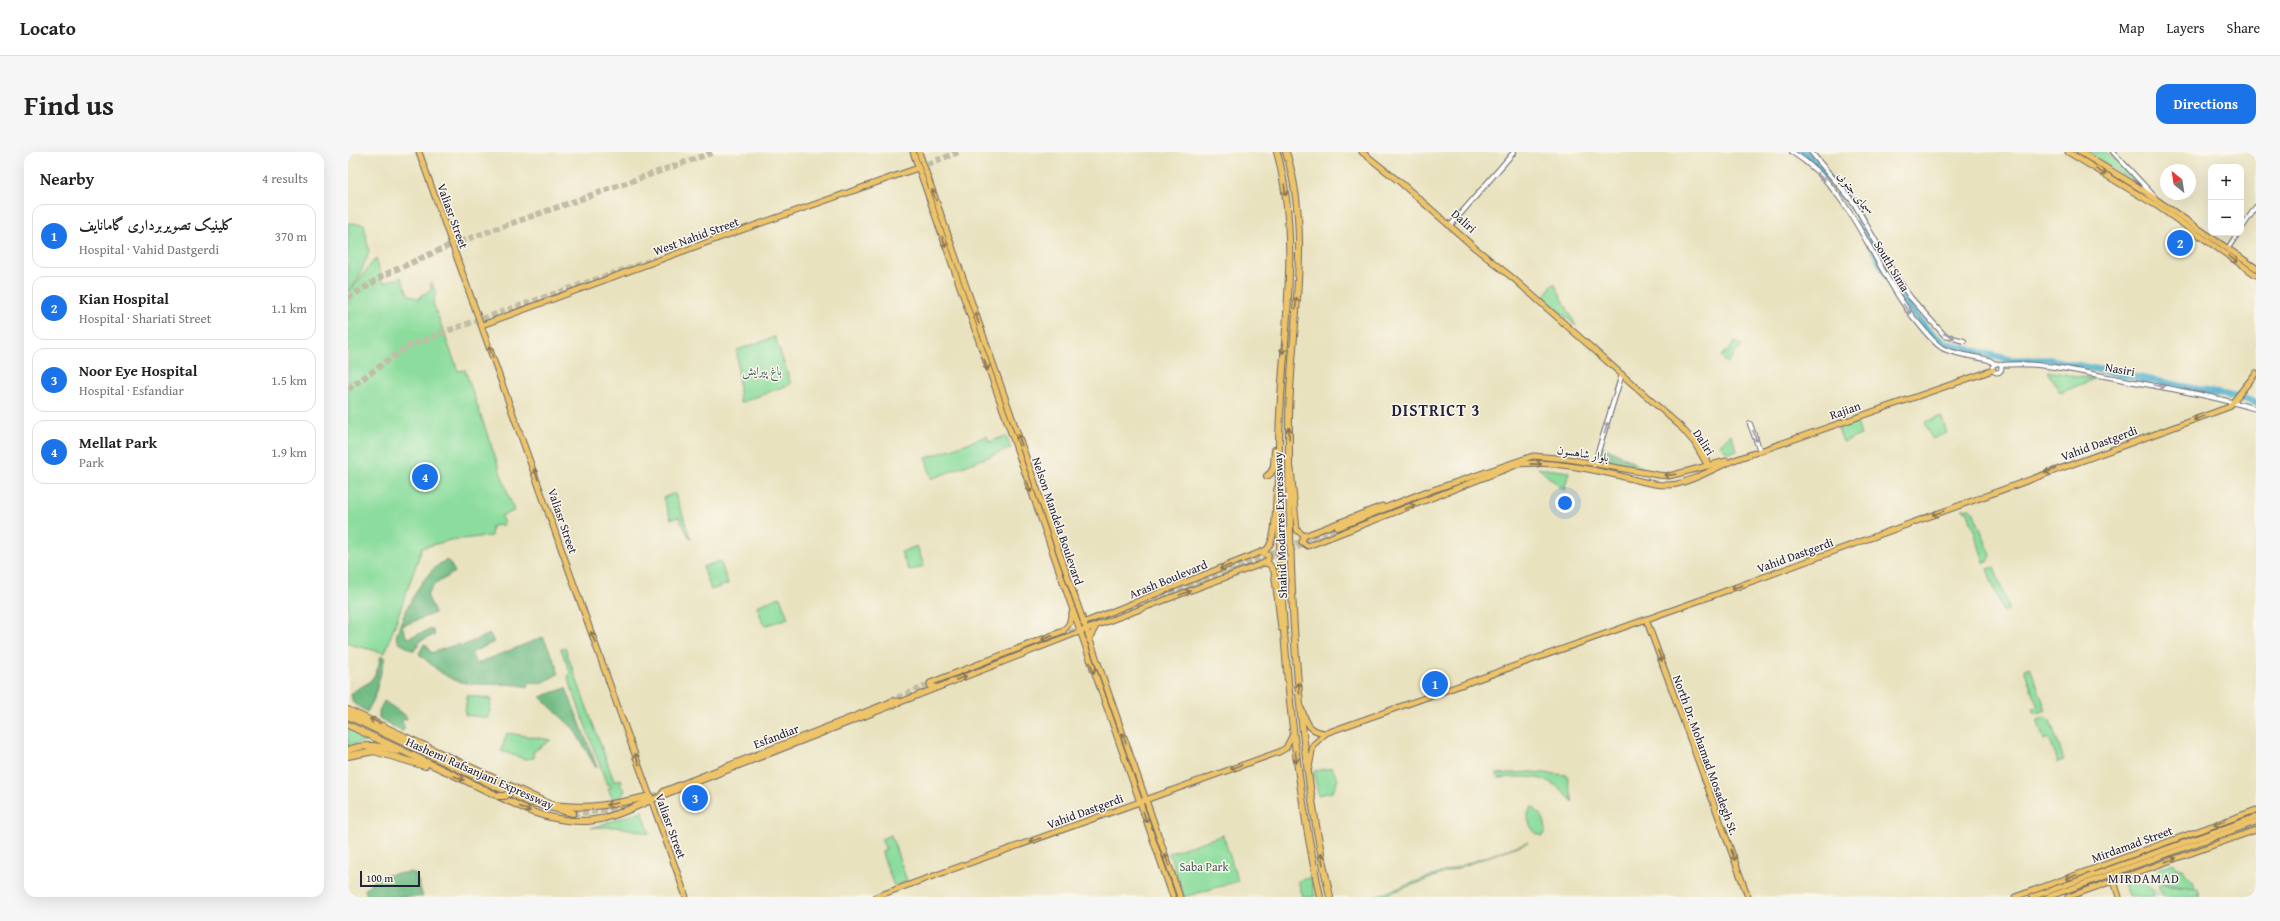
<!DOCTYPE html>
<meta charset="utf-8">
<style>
body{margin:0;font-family:"Gentium Book Plus",Amiri,serif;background:#f6f6f6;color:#222}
.controls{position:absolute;right:12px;top:12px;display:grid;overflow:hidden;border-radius:8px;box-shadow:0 4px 16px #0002}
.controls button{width:36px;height:36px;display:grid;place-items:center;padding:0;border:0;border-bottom:1px solid #e0e0e0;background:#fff;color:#222;font:20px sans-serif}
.compass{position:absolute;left:1812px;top:12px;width:36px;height:36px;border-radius:50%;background:#fff;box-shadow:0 4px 16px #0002;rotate:330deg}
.scale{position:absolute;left:12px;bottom:10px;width:60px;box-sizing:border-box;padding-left:4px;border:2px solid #22223b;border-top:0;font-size:11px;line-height:14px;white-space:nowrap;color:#22223b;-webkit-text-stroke:3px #fbf7ec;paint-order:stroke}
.you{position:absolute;left:1217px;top:351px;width:14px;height:14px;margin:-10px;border:3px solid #fff;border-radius:50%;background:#1a73e8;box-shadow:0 0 0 6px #1a73e833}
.badge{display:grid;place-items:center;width:26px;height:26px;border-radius:50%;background:#1a73e8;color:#fff;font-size:13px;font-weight:700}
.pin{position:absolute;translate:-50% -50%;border:2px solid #fff;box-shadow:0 1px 4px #0006}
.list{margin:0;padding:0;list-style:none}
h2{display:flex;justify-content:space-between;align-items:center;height:52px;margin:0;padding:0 16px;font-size:17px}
h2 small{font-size:13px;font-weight:400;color:#767676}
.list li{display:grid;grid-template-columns:26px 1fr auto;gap:12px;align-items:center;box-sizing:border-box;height:64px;margin:0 8px 8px;padding:0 8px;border:1px solid #e0e0e0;border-radius:12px}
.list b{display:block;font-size:15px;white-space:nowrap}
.list p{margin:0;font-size:13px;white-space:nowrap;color:#767676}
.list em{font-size:13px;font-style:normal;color:#767676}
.map{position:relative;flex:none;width:1908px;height:745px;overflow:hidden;border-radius:12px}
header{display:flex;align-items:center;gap:24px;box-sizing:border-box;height:56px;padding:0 20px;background:#fff;border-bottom:1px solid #e0e0e0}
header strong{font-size:19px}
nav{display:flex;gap:22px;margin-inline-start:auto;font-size:14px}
.intro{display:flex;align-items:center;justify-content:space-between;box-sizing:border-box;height:96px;padding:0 24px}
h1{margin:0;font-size:28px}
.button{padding:10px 18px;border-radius:12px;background:#1a73e8;color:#fff;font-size:14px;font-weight:700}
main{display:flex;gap:24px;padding:0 24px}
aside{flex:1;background:#fff;border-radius:12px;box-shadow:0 4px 16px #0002}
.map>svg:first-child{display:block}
.green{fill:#8cdd9d;stroke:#57806c}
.forest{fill:#71bc84;stroke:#4a6f60}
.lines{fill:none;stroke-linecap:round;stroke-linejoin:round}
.stream{stroke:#4fb0ce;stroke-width:1}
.river{stroke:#4fb0ce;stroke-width:7}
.major-tunnel{stroke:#c1bca5;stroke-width:5;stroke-dasharray:5 2.5;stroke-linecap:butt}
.highway-tunnel{stroke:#c1bca5;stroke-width:6;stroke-dasharray:6 3;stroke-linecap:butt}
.minor-casing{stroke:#686569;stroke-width:6}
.major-casing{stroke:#686569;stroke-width:7}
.highway-casing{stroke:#686569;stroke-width:8}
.minor{stroke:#fff;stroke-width:4}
.major{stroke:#eec469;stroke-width:5}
.highway{stroke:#eec469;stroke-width:6}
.highway-bridge-casing{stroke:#686569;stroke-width:8;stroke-linecap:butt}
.highway-bridge{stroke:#eec469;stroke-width:6}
.oneway{stroke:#887352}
.oneway2{stroke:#9c9ca7}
.labels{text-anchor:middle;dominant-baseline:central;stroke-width:3;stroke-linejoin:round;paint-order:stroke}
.street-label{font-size:12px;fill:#22223b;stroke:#fbf7ec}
.park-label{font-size:12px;fill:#425a58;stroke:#fbf7ec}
.neighbourhood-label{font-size:13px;letter-spacing:1px;fill:#22223b;stroke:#fbf7ec}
.district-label{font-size:16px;font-weight:bold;letter-spacing:1px;fill:#22223b;stroke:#fbf7ec}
</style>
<header>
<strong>Locato</strong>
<nav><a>Map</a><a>Layers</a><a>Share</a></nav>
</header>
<div class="intro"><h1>Find us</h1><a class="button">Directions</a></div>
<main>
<aside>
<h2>Nearby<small>4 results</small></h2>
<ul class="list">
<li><span class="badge">1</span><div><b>کلینیک تصویربرداری گامانایف</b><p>Hospital · Vahid Dastgerdi</p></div><em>370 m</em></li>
<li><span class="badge">2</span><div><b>Kian Hospital</b><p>Hospital · Shariati Street</p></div><em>1.1 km</em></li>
<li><span class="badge">3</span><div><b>Noor Eye Hospital</b><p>Hospital · Esfandiar</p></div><em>1.5 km</em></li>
<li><span class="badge">4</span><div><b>Mellat Park</b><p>Park</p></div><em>1.9 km</em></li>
</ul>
</aside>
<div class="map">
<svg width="1908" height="745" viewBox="0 0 1908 745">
<rect width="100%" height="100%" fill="#fbf7ec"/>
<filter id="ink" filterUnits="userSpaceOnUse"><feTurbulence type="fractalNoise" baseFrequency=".025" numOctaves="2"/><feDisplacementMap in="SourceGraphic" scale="8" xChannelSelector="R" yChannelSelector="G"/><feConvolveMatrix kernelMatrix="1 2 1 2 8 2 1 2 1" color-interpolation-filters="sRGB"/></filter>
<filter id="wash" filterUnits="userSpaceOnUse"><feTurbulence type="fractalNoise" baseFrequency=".012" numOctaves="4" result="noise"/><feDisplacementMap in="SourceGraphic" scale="16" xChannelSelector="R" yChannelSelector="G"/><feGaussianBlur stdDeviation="0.9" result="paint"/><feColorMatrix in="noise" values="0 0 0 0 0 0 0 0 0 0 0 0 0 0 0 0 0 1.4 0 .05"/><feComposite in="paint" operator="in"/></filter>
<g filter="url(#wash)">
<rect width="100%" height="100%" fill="#e9e2bf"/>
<g class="green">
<polygon points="1738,0 1759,0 1776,15 1789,32"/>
<polygon points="0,71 16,72 21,100 10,127 0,140"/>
<polygon points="28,106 35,131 53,125 60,142 71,147 75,142 83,139 83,130 88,140 85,151 110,219 117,218 166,359 153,364 156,373 144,374 143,384 102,388 74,396 37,501 0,492 0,142"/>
<polygon points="1206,131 1228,174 1195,145"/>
<polygon points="427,185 443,232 392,251 389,198"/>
<polygon points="1387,190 1394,194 1379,211 1373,205"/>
<polygon points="1700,219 1746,227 1712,241"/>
<polygon points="1593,264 1599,281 1584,287 1577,270"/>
<polygon points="1509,270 1513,283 1495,290 1490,276"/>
<polygon points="1383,282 1389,298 1380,301 1372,292"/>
<polygon points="639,284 641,290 658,284 663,296 583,327 578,306"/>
<polygon points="1190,316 1221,320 1216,338"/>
<polygon points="327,341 343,387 342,387 331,365 323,367 315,346"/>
<polygon points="1622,356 1625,359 1643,403 1640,410 1636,410 1620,360 1614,357"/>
<polygon points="569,394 576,414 564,418 560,417 553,400"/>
<polygon points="372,409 380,432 363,438 355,415"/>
<polygon points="1646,415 1661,457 1655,460 1639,417"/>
<polygon points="432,445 440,466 419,473 415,472 409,454"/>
<path d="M217,496l49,133 7,-2 2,3 -3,3 5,5c-2,6 -6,9 -12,9l-5,-10 3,-2 -1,-3 -3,1 -39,-107 2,-6 -9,-23z"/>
<polygon points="1682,515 1698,558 1687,562 1685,557 1690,555 1676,517"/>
<polygon points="119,543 143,547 141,566 117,563"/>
<polygon points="1697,565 1702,568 1716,608 1710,610 1701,586 1696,588 1689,568"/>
<polygon points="0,576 24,589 14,590 0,594"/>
<polygon points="159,581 203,588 185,600 186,606 177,607 153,599"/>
<polygon points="984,616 990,628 984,640 970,643 966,619"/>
<path d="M1184,620l35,3 6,28c-20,-29 -42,-27 -74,-25l-4,-4z"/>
<path d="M1184,655c9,6 18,19 11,29 -12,-1 -20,-21 -11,-29z"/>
<path d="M294,659l8,23c-21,-6 -38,-9 -59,-6z"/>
<polygon points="543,683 559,729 546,734 535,704 534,699 538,697 533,687"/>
<polygon points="875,683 890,729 836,745 821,701"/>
<polygon points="1180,690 1032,745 1025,745"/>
<path d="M1826,711l1,4 8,1c3,8 9,10 12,20l-24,-3 -11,-5 -3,-6 2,-6z"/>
<polygon points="963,725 967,745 955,745 950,729"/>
<polygon points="1791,726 1804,736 1807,745 1780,745 1776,732"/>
<polygon points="1815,731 1822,734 1850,737 1852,745 1815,745 1810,733"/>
</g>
<g class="forest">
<polygon points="1254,294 1298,317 1296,320 1257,312 1253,304"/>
<path d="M100,408l7,12 -21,13 -7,10 8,18 -33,13 5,12 25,-9 3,6 -14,5 -7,11 -15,-8 -3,-6c6,-22 29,-71 52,-77z"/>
<path d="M142,482l4,8 -23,11 5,11 67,-27 14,29 1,8 -16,9 -12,-1 -3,5c-25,-7 -56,3 -79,-10 -11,-6 -20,-16 -29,-23l5,-10 3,1 4,8 27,-9 4,2z"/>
<path d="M33,504l4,1 -11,42 -7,13 -14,-9 -2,-8c4,-6 9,-7 15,-11 11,-7 12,-17 15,-28z"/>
<polygon points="218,536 249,615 248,616 226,577 192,545"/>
<polygon points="36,549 58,564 59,567 54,568 54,570 57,576 54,580 31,566 31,559"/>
<polygon points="63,720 68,723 75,745 19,744 17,737 30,724"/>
</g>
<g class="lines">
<polyline class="stream" points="1807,737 1811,745"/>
<polyline class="river" points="1454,0 1459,2 1506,56 1532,111 1560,154 1580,179 1593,189 1609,195 1663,208 1703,208 1897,247 1908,251"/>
</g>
</g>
<g filter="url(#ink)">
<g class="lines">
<polyline class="major-tunnel" points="830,441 990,380"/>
<g class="highway-tunnel">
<polyline points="571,15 611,0"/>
<polyline points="0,146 38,122 105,92 366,0"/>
<polyline points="0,237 59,195 96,180 307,107"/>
<polyline points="688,494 990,375"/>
<polyline points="541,549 586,531"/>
<path d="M225,661c32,0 62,-10 91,-21"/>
</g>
<g class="minor-casing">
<g id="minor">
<path d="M1444,0c61,38 78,110 121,165 9,10 17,23 29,31 11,6 35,9 47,12l6,4"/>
<polyline points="1463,0 1506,51 1548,125 1563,146 1597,184 1616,189"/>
<polyline points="1765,0 1806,44"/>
<polyline points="1102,74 1166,0"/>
<polyline points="1893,77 1908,55"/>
<polyline points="1880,96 1890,81"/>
<circle cx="1649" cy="216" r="4.5"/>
<path d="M1653,213c39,-4 79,7 118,14 46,9 92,16 137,30"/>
<polyline points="1402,272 1412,299"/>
<polyline points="1246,313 1274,222"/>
</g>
</g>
<g class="major-casing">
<g id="major">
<polyline points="71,0 338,745"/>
<polyline points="565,0 825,745"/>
<polyline points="571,0 832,745"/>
<polyline points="1014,0 1053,31 1127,96 1166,127 1332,274 1346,290 1360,314"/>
<polyline points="1720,0 1809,54 1908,123"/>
<polyline points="1732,0 1790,35 1908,116"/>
<polyline points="134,173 371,86 570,16"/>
<polyline points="1347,286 1356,300 1360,313"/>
<polyline points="943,317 949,378 956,384"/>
<polyline points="1076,341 1185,304 1220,307 1310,323 1321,324 1378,309"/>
<path d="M956,384l-2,6 6,4 211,-82c32,-3 66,4 97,11 19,4 42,13 61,9 21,-5 39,-17 60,-25l256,-89"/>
<polyline points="956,384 1034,354"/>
<polyline points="916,411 921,412 926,419 933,476"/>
<polyline points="1298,467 1400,745"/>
<path d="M735,471l183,-73c12,-11 8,-45 11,-62"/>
<polyline points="741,488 748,474"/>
<polyline points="588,535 582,534 582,531 715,479 721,472 724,461"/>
<path d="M954,558c5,14 8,22 24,23"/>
<polyline points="961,616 965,593 978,581 1361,445 1881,255 1908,221"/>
<polyline points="312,644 316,639 545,549 551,549"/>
<polyline points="303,648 731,480 916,411 920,408 920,403 913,401"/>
<polyline points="1766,729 1771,745"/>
<polyline points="527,745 931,600 938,596 945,582"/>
<polyline points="1667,745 1908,658"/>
<polyline points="1684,745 1908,665"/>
<polyline points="1700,745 1908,670"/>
<polyline points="1720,745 1908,678"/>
</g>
</g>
<g class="highway-casing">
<g id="highway">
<path d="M929,0c26,95 3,196 2,292 -2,152 10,304 41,453"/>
<path d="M938,0c27,85 4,178 3,266 -1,159 6,322 41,479"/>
<path d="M919,324c9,-5 7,-17 8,-26"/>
<polyline points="990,375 1078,340"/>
<path d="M0,558l201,94c33,7 69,0 101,-8"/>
<polyline points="0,564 181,650 225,661"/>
<path d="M0,573l184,87c52,17 71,9 119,-12"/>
<path d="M0,598c18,-7 31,-4 49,1"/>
<polyline points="0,604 26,599 77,614"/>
</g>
</g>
<use href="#minor" class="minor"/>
<use href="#major" class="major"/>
<use href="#highway" class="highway"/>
<g class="highway-bridge-casing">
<polyline id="highway-bridge" points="149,644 157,644 161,641 161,637 156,631"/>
</g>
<use href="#highway-bridge" class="highway-bridge"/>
</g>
<defs><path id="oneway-shaft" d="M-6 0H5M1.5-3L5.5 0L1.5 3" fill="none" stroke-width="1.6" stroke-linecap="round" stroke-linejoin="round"/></defs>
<g class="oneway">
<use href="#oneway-shaft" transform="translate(1753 20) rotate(31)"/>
<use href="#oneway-shaft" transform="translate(937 38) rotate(82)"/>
<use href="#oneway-shaft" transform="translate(586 43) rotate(-109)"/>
<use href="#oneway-shaft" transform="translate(596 90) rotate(71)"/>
<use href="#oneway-shaft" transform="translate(1885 107) rotate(35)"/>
<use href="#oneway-shaft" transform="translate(948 151) rotate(-86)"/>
<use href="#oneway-shaft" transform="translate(629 166) rotate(-109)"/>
<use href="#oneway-shaft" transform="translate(935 196) rotate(94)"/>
<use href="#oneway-shaft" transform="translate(143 200) rotate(-110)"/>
<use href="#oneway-shaft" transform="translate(638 213) rotate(71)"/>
<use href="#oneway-shaft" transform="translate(1851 266) rotate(160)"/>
<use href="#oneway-shaft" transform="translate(941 281) rotate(-90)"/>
<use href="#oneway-shaft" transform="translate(672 288) rotate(-109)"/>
<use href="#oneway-shaft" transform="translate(1188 312) rotate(1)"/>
<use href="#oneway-shaft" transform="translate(1702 319) rotate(160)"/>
<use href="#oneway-shaft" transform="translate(188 322) rotate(-109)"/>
<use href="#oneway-shaft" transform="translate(1322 323) rotate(173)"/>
<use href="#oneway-shaft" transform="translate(681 335) rotate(71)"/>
<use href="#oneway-shaft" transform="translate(1062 355) rotate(-22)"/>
<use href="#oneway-shaft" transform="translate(1590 361) rotate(160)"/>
<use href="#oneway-shaft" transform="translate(877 415) rotate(158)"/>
<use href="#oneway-shaft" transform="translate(1389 435) rotate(160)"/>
<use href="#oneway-shaft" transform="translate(837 441) rotate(-20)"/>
<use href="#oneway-shaft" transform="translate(245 485) rotate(-110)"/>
<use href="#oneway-shaft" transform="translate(699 486) rotate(159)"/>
<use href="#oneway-shaft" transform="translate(1312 504) rotate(70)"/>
<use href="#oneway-shaft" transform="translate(744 516) rotate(70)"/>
<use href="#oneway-shaft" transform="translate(613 526) rotate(-21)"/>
<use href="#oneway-shaft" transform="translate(951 536) rotate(-96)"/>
<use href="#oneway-shaft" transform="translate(27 569) rotate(-156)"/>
<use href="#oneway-shaft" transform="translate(776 586) rotate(-109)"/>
<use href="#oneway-shaft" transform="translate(948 605) rotate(83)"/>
<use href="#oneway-shaft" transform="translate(289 607) rotate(-110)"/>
<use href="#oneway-shaft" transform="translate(888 615) rotate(160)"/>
<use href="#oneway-shaft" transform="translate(111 626) rotate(23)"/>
<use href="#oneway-shaft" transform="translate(264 652) rotate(171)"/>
<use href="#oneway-shaft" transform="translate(177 657) rotate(25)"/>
<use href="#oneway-shaft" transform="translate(797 665) rotate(71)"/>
<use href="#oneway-shaft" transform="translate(1871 671) rotate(160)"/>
<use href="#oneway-shaft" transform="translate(687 688) rotate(160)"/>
<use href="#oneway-shaft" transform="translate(1385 703) rotate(70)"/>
<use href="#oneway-shaft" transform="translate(974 707) rotate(-99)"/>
<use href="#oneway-shaft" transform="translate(819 708) rotate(-109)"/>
<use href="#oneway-shaft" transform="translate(1823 708) rotate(-20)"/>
<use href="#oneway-shaft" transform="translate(1723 725) rotate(160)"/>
</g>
<g class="oneway2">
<use href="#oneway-shaft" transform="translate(1473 25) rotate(47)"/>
<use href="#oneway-shaft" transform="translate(1559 157) rotate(53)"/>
<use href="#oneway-shaft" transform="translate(1601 184) rotate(23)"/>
<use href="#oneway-shaft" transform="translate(1811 234) rotate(10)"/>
<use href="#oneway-shaft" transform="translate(1258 276) rotate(-72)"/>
<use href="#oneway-shaft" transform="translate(1407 284) rotate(69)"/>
</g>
</g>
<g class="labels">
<g class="street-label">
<text transform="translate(1508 41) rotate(53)">سیمای جنوبی</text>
<text transform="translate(105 64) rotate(70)">Valiasr Street</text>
<text transform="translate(1116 69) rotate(42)">Daliri</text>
<text transform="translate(348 84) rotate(-20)">West Nahid Street</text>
<text transform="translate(1544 114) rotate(59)">South Sima</text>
<text transform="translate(1772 217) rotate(10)">Nasiri</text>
<text transform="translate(1497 258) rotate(-19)">Rajian</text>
<text transform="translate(1356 290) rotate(57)">Daliri</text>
<text transform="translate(1751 291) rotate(-20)">Vahid Dastgerdi</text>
<text transform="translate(1235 301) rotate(9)">بلوار شاهسون</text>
<text transform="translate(215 369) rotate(71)">Valiasr Street</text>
<text transform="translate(710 369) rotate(71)">Nelson Mandela Boulevard</text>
<text transform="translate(932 373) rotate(-92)">Shahid Modarres Expressway</text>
<text transform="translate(1447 403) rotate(-20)">Vahid Dastgerdi</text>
<text transform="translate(820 427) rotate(-22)">Arash Boulevard</text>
<text transform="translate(428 584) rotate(-21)">Esfandiar</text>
<text transform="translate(1358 603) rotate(70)">North Dr. Mohamad Mosadegh St.</text>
<text transform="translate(132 621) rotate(24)">Hashemi Rafsanjani Expressway</text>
<text transform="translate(737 659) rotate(-20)">Vahid Dastgerdi</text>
<text transform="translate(323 674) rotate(70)">Valiasr Street</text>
<text transform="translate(1784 692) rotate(-20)">Mirdamad Street</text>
</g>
<g class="park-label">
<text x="414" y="218">باغ پیرایش</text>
<text x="856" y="714">Saba Park</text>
</g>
<g class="neighbourhood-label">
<text x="1796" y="726">MIRDAMAD</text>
</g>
<g class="district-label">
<text x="1088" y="258">DISTRICT 3</text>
</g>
</g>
</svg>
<div class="controls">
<button>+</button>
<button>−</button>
</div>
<svg class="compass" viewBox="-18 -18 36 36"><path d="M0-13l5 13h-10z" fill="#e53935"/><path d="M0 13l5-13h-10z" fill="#767676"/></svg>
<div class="scale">100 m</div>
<div class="you"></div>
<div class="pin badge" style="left:1087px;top:532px">1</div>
<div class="pin badge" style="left:1832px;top:91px">2</div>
<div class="pin badge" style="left:347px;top:646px">3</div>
<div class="pin badge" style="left:77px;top:325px">4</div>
</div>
</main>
